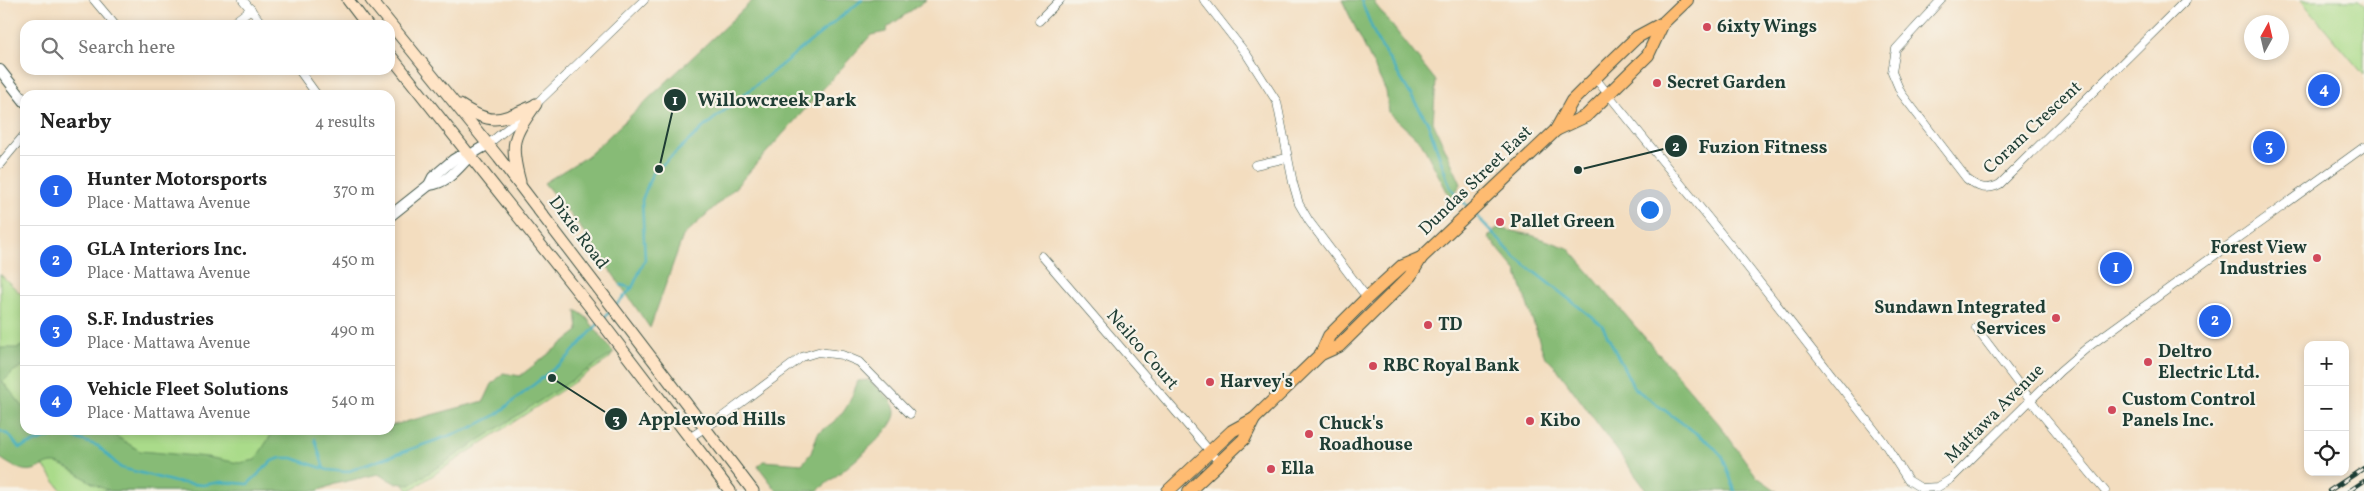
<!DOCTYPE html>
<meta charset="utf-8">
<style>
body{margin:0;font-family:Vollkorn,serif;background:#f2f2f2;color:#222}
.controls{position:absolute;right:15px;bottom:15px;display:grid;overflow:hidden;border-radius:10px;box-shadow:0 2px 8px #0003}
.controls button{width:45px;height:45px;display:grid;place-items:center;padding:0;border:0;border-bottom:1px solid #e0e0e0;background:#fff;color:#222;font:25px sans-serif}
.compass{position:absolute;left:2244px;top:15px;width:45px;height:45px;border-radius:50%;background:#fff;box-shadow:0 2px 8px #0003;rotate:8deg}
.you{position:absolute;left:1649px;top:209px;width:18px;height:18px;margin:-12px;border:4px solid #fff;border-radius:50%;background:#1a73e8;box-shadow:0 0 0 8px #1a73e833}
.badge{display:grid;place-items:center;width:32px;height:32px;border-radius:50%;background:#2563eb;color:#fff;font-size:16px;font-weight:700}
.pin{position:absolute;translate:-50% -50%;border:2px solid #fff;box-shadow:0 1px 5px #0006}
.list{margin:0;padding:0;list-style:none}
h2{display:flex;justify-content:space-between;align-items:center;height:65px;margin:0;padding:0 20px;font-size:21px}
h2 small{font-size:16px;font-weight:400;color:#767676}
.list li{display:grid;grid-template-columns:32px 1fr auto;gap:15px;align-items:center;box-sizing:border-box;height:70px;padding:0 20px;border-top:1px solid #e0e0e0}
.list b{display:block;font-size:19px;white-space:nowrap}
.list p{margin:0;font-size:16px;white-space:nowrap;color:#767676}
.list em{font-size:16px;font-style:normal;color:#767676}
.icon{flex:none;width:28px;height:28px;fill:none;stroke:currentColor;stroke-width:2;stroke-linecap:round;stroke-linejoin:round}
.map{position:relative;flex:none;width:2364px;height:491px;overflow:hidden}
.search{position:absolute;background:#fff;box-shadow:0 2px 8px #0003;left:20px;top:20px;width:375px;height:55px;display:flex;align-items:center;gap:12px;box-sizing:border-box;padding:0 18px;border-radius:15px;color:#767676;font-size:19px}
.panel{position:absolute;background:#fff;box-shadow:0 2px 8px #0003;left:20px;top:90px;width:375px;height:345px;border-radius:15px}
.map>svg:first-child{display:block}
.green{fill:#aadb8a;stroke:#648c5f}
.forest{fill:#87bb76;stroke:#537c55}
.lines{fill:none;stroke-linecap:round;stroke-linejoin:round}
.stream{stroke:#42afbf;stroke-width:2.5}
.minor-casing{stroke:#3f5549;stroke-width:9}
.tertiary-casing{stroke:#3f5549;stroke-width:12}
.secondary-casing{stroke:#3f5549;stroke-width:13}
.primary-casing{stroke:#3f5549;stroke-width:14}
.minor{stroke:#fff;stroke-width:8}
.tertiary{stroke:#fff;stroke-width:10}
.secondary{stroke:#ffe4c6;stroke-width:11}
.primary{stroke:#febb71;stroke-width:12}
.rail-casing{stroke:#1f3d34;stroke-width:4.5}
.rail{stroke:#f7f3e8;stroke-width:2.5;stroke-dasharray:8;stroke-linecap:butt}
.poi-dot{fill:#d1495b;stroke:#f7f3e8;stroke-width:2}
.labels{text-anchor:middle;dominant-baseline:central;stroke-width:4.5;stroke-linejoin:round;paint-order:stroke}
.poi-label{font-size:18px;font-weight:bold;fill:#1f3d34;stroke:#f7f3e8;text-anchor:start}
.street-label{font-size:18px;fill:#1f3d34;stroke:#f7f3e8}
.leader{fill:none;stroke:#1f3d34;stroke-width:2}
.callout-dot{fill:#1f3d34;stroke:#f7f3e8;stroke-width:2}
.mark-label{font-size:15px;text-anchor:middle;font-weight:bold;fill:#fff}
.callout-label{font-size:19px;text-anchor:middle;font-weight:bold;fill:#1f3d34;stroke:#f7f3e8;stroke-width:4.5;stroke-linejoin:round;paint-order:stroke}
</style>
<div class="map">
<svg width="2364" height="491" viewBox="0 0 2364 491">
<rect width="100%" height="100%" fill="#f7f3e8"/>
<filter id="ink" filterUnits="userSpaceOnUse"><feTurbulence type="fractalNoise" baseFrequency=".02" numOctaves="2"/><feDisplacementMap in="SourceGraphic" scale="10" xChannelSelector="R" yChannelSelector="G"/><feConvolveMatrix kernelMatrix="1 2 1 2 8 2 1 2 1" color-interpolation-filters="sRGB"/></filter>
<filter id="wash" filterUnits="userSpaceOnUse"><feTurbulence type="fractalNoise" baseFrequency=".0096" numOctaves="4" result="noise"/><feDisplacementMap in="SourceGraphic" scale="20" xChannelSelector="R" yChannelSelector="G"/><feGaussianBlur stdDeviation="1.12" result="paint"/><feColorMatrix in="noise" values="0 0 0 0 0 0 0 0 0 0 0 0 0 0 0 0 0 1.4 0 .05"/><feComposite in="paint" operator="in"/></filter>
<g filter="url(#wash)">
<rect width="100%" height="100%" fill="#f3ddbf"/>
<g class="green">
<polygon points="2301,0 2359,0 2364,6 2364,75"/>
<polygon points="0,274 25,298 25,430 278,430 364,447 480,412 614,352 609,359 409,491 389,467 300,491 62,491 40,461 0,449"/>
</g>
<g class="forest">
<polygon points="753,0 926,0 888,27 886,32 871,35 734,189 683,236 650,328 579,225 544,183 589,155"/>
<polygon points="1342,0 1375,0 1375,4 1436,81 1433,122 1461,184 1451,199 1421,142 1389,113 1386,91"/>
<polygon points="1497,228 1531,235 1568,248 1719,424 1757,477 1777,491 1647,491 1558,370 1544,355 1516,270 1488,237"/>
<path d="M576,310l10,7 28,36 -204,132 -15,-2 -17,-9 -43,10 -18,7h-206c-21,-5 -33,-21 -52,-27 -10,-4 -17,4 -26,6 -11,3 -24,-6 -33,-12v-110h18l7,-4v21l-11,6 -11,11 22,27v21h88l3,6 24,15 67,6 32,6 16,-3 16,-25 10,-5h109v-4l94,-25 8,-17 11,-11 17,3 58,-45z"/>
<path d="M868,380c9,8 26,19 27,32 2,19 -62,66 -78,79h-40l-19,-25 5,-5 39,3 9,-11 7,-20c27,-18 28,-22 40,-52z"/>
</g>
<g class="lines">
<g class="stream">
<polyline points="1361,0 1376,38 1428,123 1450,187 1469,208"/>
<polyline points="1474,213 1515,257 1602,325 1634,388 1711,444 1723,457 1735,491"/>
<polyline points="621,285 632,288"/>
<polyline points="615,306 632,288 645,260 642,200 652,174 704,127 862,0"/>
<polyline points="603,319 611,310"/>
<polyline points="0,431 9,435 19,448 61,433 98,446 121,468 145,474 175,482 203,485 221,482 248,484 272,461 281,458 292,458 328,470 346,472 471,428 496,415 568,357 599,323"/>
<polyline points="315,439 324,469"/>
</g>
</g>
</g>
<g filter="url(#ink)">
<g class="lines">
<g class="minor-casing">
<g id="minor">
<polyline points="94,0 115,25"/>
<polyline points="243,0 263,25"/>
<polyline points="1204,0 1247,55 1277,102 1293,183 1299,204 1309,221 1368,299"/>
<path d="M1941,0l-45,49 -4,23 9,21 66,86c11,9 20,12 33,5l186,-184"/>
<polyline points="1039,21 1060,0"/>
<polyline points="230,25 251,9"/>
<polyline points="299,70 317,95"/>
<polyline points="1595,78 1732,247 1883,441 1908,480 1921,488 1938,487 1951,479 2060,371 2088,347 2364,147"/>
<polyline points="534,106 644,0"/>
<polyline points="487,145 525,114"/>
<polyline points="0,164 25,134"/>
<polyline points="1255,165 1287,158"/>
<polyline points="1042,256 1220,463"/>
<polyline points="1976,328 2039,411 2105,491"/>
<polyline points="689,438 722,417 802,357 818,352 842,355 859,362 910,414"/>
</g>
</g>
<g class="tertiary-casing">
<g id="tertiary">
<polyline points="0,70 25,102"/>
<path d="M429,185c19,-2 29,-17 41,-29 5,-5 12,-8 17,-11"/>
<polyline points="390,216 429,185 433,177 453,160 458,157 470,156"/>
</g>
</g>
<g class="secondary-casing">
<g id="secondary">
<polyline points="348,0 367,25"/>
<polyline points="371,0 499,158 753,491"/>
<polyline points="390,55 590,307 730,491"/>
<path d="M460,105c34,22 40,15 75,0"/>
<path d="M520,182c-11,-40 -7,-45 16,-78"/>
</g>
</g>
<g class="primary-casing">
<g id="primary">
<polyline points="1556,130 1586,116 1648,55 1663,23"/>
<polyline points="1321,354 1329,336 1367,298 1402,266 1421,258"/>
<polyline points="1168,491 1232,431 1254,419 1321,354 1339,346 1410,276 1421,258 1556,130 1572,101 1608,65 1637,37 1663,23 1687,0"/>
<polyline points="1189,491 1244,439 1254,419"/>
</g>
</g>
<use href="#minor" class="minor"/>
<use href="#tertiary" class="tertiary"/>
<use href="#secondary" class="secondary"/>
<use href="#primary" class="primary"/>
<g class="rail-casing">
<g id="rail">
<polyline points="2329,491 2364,468"/>
<polyline points="2349,491 2364,481"/>
</g>
</g>
<use href="#rail" class="rail"/>
</g>
</g>
<g class="poi-dot">
<circle cx="1707" cy="27" r="5"/>
<circle cx="1657" cy="83" r="5"/>
<circle cx="1500" cy="222" r="5"/>
<circle cx="2317" cy="258" r="5"/>
<circle cx="2056" cy="318" r="5"/>
<circle cx="1428" cy="325" r="5"/>
<circle cx="2148" cy="362" r="5"/>
<circle cx="1373" cy="366" r="5"/>
<circle cx="1210" cy="382" r="5"/>
<circle cx="2112" cy="410" r="5"/>
<circle cx="1530" cy="421" r="5"/>
<circle cx="1309" cy="434" r="5"/>
<circle cx="1271" cy="469" r="5"/>
</g>
<g class="labels">
<g class="poi-label">
<text x="1717" y="27">6ixty Wings</text>
<text x="1667" y="83">Secret Garden</text>
<text x="1510" y="222">Pallet Green</text>
<text x="2307" y="248" text-anchor="end">Forest View<tspan x="2307" dy="21">Industries</tspan></text>
<text x="2046" y="308" text-anchor="end">Sundawn Integrated<tspan x="2046" dy="21">Services</tspan></text>
<text x="1438" y="325">TD</text>
<text x="2158" y="352">Deltro<tspan x="2158" dy="21">Electric Ltd.</tspan></text>
<text x="1383" y="366">RBC Royal Bank</text>
<text x="1220" y="382">Harvey's</text>
<text x="2122" y="400">Custom Control<tspan x="2122" dy="21">Panels Inc.</tspan></text>
<text x="1540" y="421">Kibo</text>
<text x="1319" y="424">Chuck's<tspan x="1319" dy="21">Roadhouse</tspan></text>
<text x="1281" y="469">Ella</text>
</g>
<g class="street-label">
<text transform="translate(2033 128) rotate(-43)">Coram Crescent</text>
<text transform="translate(1476 181) rotate(-44)">Dundas Street East</text>
<text transform="translate(578 233) rotate(53)">Dixie Road</text>
<text transform="translate(1142 350) rotate(49)">Neilco Court</text>
<text transform="translate(1995 414) rotate(-45)">Mattawa Avenue</text>
</g>
</g>
<path class="leader" d="M659 169L675 100M1578 170L1676 146M552 378L616 419"/>
<g class="callout-dot">
<circle cx="659" cy="169" r="5"/>
<circle cx="1578" cy="170" r="5"/>
<circle cx="552" cy="378" r="5"/>
<circle cx="675" cy="100" r="12"/>
<circle cx="1676" cy="146" r="12"/>
<circle cx="616" cy="419" r="12"/>
</g>
<g class="mark-label">
<text x="675" y="105">1</text>
<text x="1676" y="151">2</text>
<text x="616" y="424">3</text>
</g>
<g class="callout-label">
<text x="777" y="106">Willowcreek Park</text>
<text x="1763" y="153">Fuzion Fitness</text>
<text x="712" y="425">Applewood Hills</text>
</g>
</svg>
<div class="controls">
<button>+</button>
<button>−</button>
<button><svg class="icon" aria-label="locate" viewBox="0 0 24 24"><circle cx="12" cy="12" r="6"/><path d="M12 2v4M12 18v4M2 12h4M18 12h4"/></svg></button>
</div>
<svg class="compass" viewBox="-18 -18 36 36"><path d="M0-13l5 13h-10z" fill="#e53935"/><path d="M0 13l5-13h-10z" fill="#767676"/></svg>
<div class="you"></div>
<div class="pin badge" style="left:2116px;top:268px">1</div>
<div class="pin badge" style="left:2215px;top:321px">2</div>
<div class="pin badge" style="left:2269px;top:147px">3</div>
<div class="pin badge" style="left:2324px;top:90px">4</div>
<div class="search"><svg class="icon" aria-label="search" viewBox="0 0 24 24"><circle cx="10" cy="10" r="6"/><path d="M15 15l6 6"/></svg>Search here</div>
<section class="panel">
<h2>Nearby<small>4 results</small></h2>
<ul class="list">
<li><span class="badge">1</span><div><b>Hunter Motorsports</b><p>Place · Mattawa Avenue</p></div><em>370 m</em></li>
<li><span class="badge">2</span><div><b>GLA Interiors Inc.</b><p>Place · Mattawa Avenue</p></div><em>450 m</em></li>
<li><span class="badge">3</span><div><b>S.F. Industries</b><p>Place · Mattawa Avenue</p></div><em>490 m</em></li>
<li><span class="badge">4</span><div><b>Vehicle Fleet Solutions</b><p>Place · Mattawa Avenue</p></div><em>540 m</em></li>
</ul>
</section>
</div>
